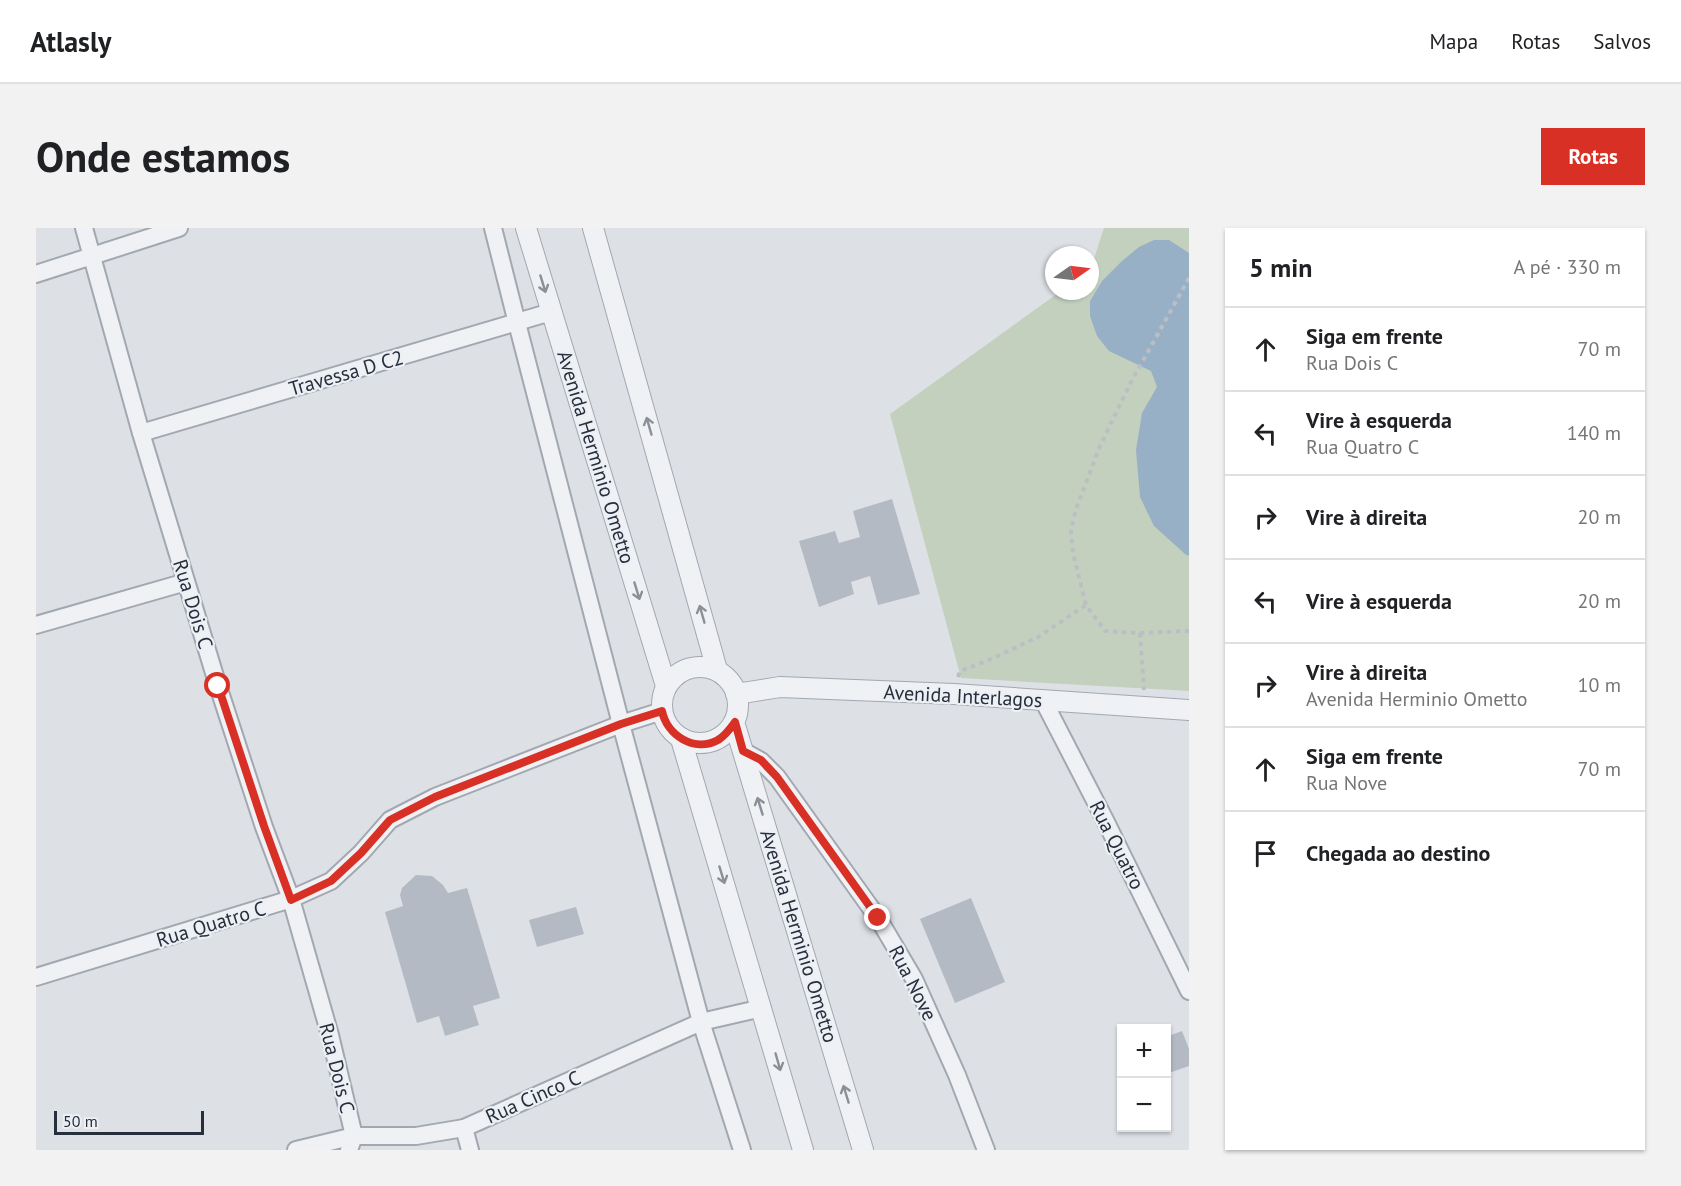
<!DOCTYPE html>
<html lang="pt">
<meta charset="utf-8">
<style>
body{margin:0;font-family:"PT Sans",sans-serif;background:#f2f2f2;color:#202124}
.controls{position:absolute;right:18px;bottom:18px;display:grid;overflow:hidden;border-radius:0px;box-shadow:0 2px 4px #0004}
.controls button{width:54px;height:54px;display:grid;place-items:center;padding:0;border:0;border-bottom:2px solid #e0e0e0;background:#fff;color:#202124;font:30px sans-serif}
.compass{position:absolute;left:1009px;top:18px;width:54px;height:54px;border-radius:50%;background:#fff;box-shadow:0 2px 4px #0004;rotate:76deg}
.scale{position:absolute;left:18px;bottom:15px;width:150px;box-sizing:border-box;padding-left:6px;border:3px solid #272f3c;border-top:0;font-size:16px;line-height:21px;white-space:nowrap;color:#272f3c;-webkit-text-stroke:4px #eceff4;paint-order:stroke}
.stop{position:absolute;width:18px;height:18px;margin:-14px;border:4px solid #d93025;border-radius:50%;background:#fff}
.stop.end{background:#d93025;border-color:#fff;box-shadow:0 2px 6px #0008}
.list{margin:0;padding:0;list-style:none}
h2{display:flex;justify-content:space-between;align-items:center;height:78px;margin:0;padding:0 24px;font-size:26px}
h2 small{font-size:20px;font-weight:400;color:#757577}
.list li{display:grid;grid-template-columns:39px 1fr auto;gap:18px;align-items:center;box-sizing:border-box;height:84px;padding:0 24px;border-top:2px solid #e0e0e0}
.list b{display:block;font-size:22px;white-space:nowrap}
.list p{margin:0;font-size:20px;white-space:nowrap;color:#757577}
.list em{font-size:20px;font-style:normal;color:#757577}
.icon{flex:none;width:33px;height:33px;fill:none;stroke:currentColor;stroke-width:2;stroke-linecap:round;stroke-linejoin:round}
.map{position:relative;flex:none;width:1153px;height:922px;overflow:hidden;border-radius:0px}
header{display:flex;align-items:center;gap:36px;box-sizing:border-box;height:84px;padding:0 30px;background:#fff;border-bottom:2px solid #e0e0e0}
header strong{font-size:28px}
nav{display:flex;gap:33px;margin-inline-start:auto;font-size:21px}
.intro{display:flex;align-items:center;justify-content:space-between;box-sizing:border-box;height:144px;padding:0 36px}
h1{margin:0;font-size:42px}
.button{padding:15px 27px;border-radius:0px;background:#d93025;color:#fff;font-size:21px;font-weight:700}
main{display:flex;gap:36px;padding:0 36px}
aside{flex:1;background:#fff;border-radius:0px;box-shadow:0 2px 4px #0004}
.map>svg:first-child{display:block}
.green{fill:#c3d0be}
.water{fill:#98b0c6}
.building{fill:#b4bac3}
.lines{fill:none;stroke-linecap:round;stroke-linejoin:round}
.minor-casing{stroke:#a3a8b0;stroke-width:20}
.tertiary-casing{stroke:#a3a8b0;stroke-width:22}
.path{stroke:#bbbfc5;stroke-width:4;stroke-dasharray:4.5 4.5;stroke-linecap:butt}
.minor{stroke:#eff1f5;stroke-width:16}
.tertiary{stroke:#eff1f5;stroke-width:20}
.oneway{stroke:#8b9098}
.route{stroke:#d93025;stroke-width:8}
.labels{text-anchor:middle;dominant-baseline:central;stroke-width:4.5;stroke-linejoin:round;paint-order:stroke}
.street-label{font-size:20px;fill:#272f3c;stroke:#eceff4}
</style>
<header>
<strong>Atlasly</strong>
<nav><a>Mapa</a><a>Rotas</a><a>Salvos</a></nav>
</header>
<div class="intro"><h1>Onde estamos</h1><a class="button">Rotas</a></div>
<main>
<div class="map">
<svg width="1153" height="922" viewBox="0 0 1153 922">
<rect width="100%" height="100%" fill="#dde1e6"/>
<polygon class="green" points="1068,0 1153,0 1153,463 925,450 854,186 1025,63 1054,63 1054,43"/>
<polygon class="water" points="1118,12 1133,12 1153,25 1153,328 1149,326 1118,298 1104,269 1100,222 1106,185 1121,159 1115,143 1073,123 1061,108 1054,88 1054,73 1066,53 1086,33 1103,19"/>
<g class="building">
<polygon points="856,271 884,366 842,377 834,348 815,354 818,366 783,379 763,313 799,303 803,315 824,309 817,283"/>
<polygon points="380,647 396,648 407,657 412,665 431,660 464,770 437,778 443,797 409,808 403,788 381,795 349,684 367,678 364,667 366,660"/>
<polygon points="935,670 969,754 919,775 884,691"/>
<polygon points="540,679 548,706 501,719 493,692"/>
<polygon points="1146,803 1153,821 1153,838 1130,846 1130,809"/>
</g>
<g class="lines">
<g class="minor-casing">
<g id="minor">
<polyline points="48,0 105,205 182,458 228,599 255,671 294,807 318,908 313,922"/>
<polyline points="457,0 481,95 585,496 665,794 706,922"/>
<polyline points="0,46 143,0"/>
<polyline points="105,205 515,84"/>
<polyline points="0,397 150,354"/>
<polyline points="1007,472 1069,592 1153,763"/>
<polyline points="707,523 725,533 741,549 842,690 878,751 921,847 950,922"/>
<polyline points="0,749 255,671 295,653 325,625 354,592 399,569 585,496 626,483"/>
<polyline points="428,900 434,922"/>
<polyline points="260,922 318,908 380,908 428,900 665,794 726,780"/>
</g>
</g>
<g class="tertiary-casing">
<g id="tertiary">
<polyline points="490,0 630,458"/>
<polyline points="557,0 681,442"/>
<circle cx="664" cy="477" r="38"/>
<polyline points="700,466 744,459 918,466 1153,482"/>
<polyline points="698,494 827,922"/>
<polyline points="645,511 767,922"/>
</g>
</g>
<g class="path">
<polyline points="1153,50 1094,156 1064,218 1040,281 1035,303 1037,325 1050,377 1069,403 1104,405 1153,403"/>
<polyline points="1104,405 1108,462"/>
<polyline points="922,449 924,443 953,432 1002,409 1050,377"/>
</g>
<use href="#minor" class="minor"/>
<use href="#tertiary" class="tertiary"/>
</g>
<defs><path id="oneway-shaft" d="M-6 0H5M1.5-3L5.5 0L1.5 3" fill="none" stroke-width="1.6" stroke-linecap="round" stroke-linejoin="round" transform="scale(1.5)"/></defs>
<g class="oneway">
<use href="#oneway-shaft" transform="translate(507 56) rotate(73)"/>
<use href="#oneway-shaft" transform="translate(613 198) rotate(-106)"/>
<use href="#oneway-shaft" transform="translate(601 363) rotate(73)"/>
<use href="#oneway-shaft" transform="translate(666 386) rotate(-106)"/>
<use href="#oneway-shaft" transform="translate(724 578) rotate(-107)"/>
<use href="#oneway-shaft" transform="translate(686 647) rotate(73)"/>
<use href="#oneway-shaft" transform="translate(742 834) rotate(74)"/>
<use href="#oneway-shaft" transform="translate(810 866) rotate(-107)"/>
</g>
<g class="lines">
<path class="route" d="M182,458l46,140 27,74 40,-19 30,-28 29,-33 45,-23 186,-73 41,-13c5,24 32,42 56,29 8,-5 12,-11 17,-18l8,29 18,9 16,17 101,141"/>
</g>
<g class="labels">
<g class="street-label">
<text transform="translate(310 145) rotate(-16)">Travessa D C2</text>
<text transform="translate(560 229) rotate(73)">Avenida Herminio Ometto</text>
<text transform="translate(157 376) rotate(73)">Rua Dois C</text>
<text transform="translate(927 468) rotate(3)">Avenida Interlagos</text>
<text transform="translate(1081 617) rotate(63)">Rua Quatro</text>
<text transform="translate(175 696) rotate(-17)">Rua Quatro C</text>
<text transform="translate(763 708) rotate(73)">Avenida Herminio Ometto</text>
<text transform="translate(877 755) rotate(63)">Rua Nove</text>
<text transform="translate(301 840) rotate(76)">Rua Dois C</text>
<text transform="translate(497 869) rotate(-24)">Rua Cinco C</text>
</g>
</g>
</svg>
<div class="controls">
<button>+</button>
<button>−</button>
</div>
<svg class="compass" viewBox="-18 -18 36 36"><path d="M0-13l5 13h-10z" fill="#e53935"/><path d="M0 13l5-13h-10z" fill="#757577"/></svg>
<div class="scale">50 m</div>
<div class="stop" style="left:182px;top:458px"></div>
<div class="stop end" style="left:842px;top:690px"></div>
</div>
<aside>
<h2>5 min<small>A pé · 330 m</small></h2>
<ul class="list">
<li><svg class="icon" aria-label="ahead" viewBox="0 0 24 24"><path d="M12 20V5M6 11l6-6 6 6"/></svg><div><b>Siga em frente</b><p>Rua Dois C</p></div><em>70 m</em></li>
<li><svg class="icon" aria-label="left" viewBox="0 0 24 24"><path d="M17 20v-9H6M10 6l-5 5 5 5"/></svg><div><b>Vire à esquerda</b><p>Rua Quatro C</p></div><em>140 m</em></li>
<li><svg class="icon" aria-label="right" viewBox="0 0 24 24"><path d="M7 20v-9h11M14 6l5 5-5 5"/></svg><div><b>Vire à direita</b></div><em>20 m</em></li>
<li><svg class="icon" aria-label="left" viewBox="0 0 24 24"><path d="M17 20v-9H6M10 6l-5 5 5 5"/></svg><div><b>Vire à esquerda</b></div><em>20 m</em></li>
<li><svg class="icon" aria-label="right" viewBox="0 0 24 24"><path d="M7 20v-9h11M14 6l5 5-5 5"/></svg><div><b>Vire à direita</b><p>Avenida Herminio Ometto</p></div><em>10 m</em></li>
<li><svg class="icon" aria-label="ahead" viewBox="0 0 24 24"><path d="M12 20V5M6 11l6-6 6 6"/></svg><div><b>Siga em frente</b><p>Rua Nove</p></div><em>70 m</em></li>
<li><svg class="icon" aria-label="arrive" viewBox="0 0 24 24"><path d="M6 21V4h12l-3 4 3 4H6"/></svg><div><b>Chegada ao destino</b></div></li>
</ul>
</aside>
</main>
